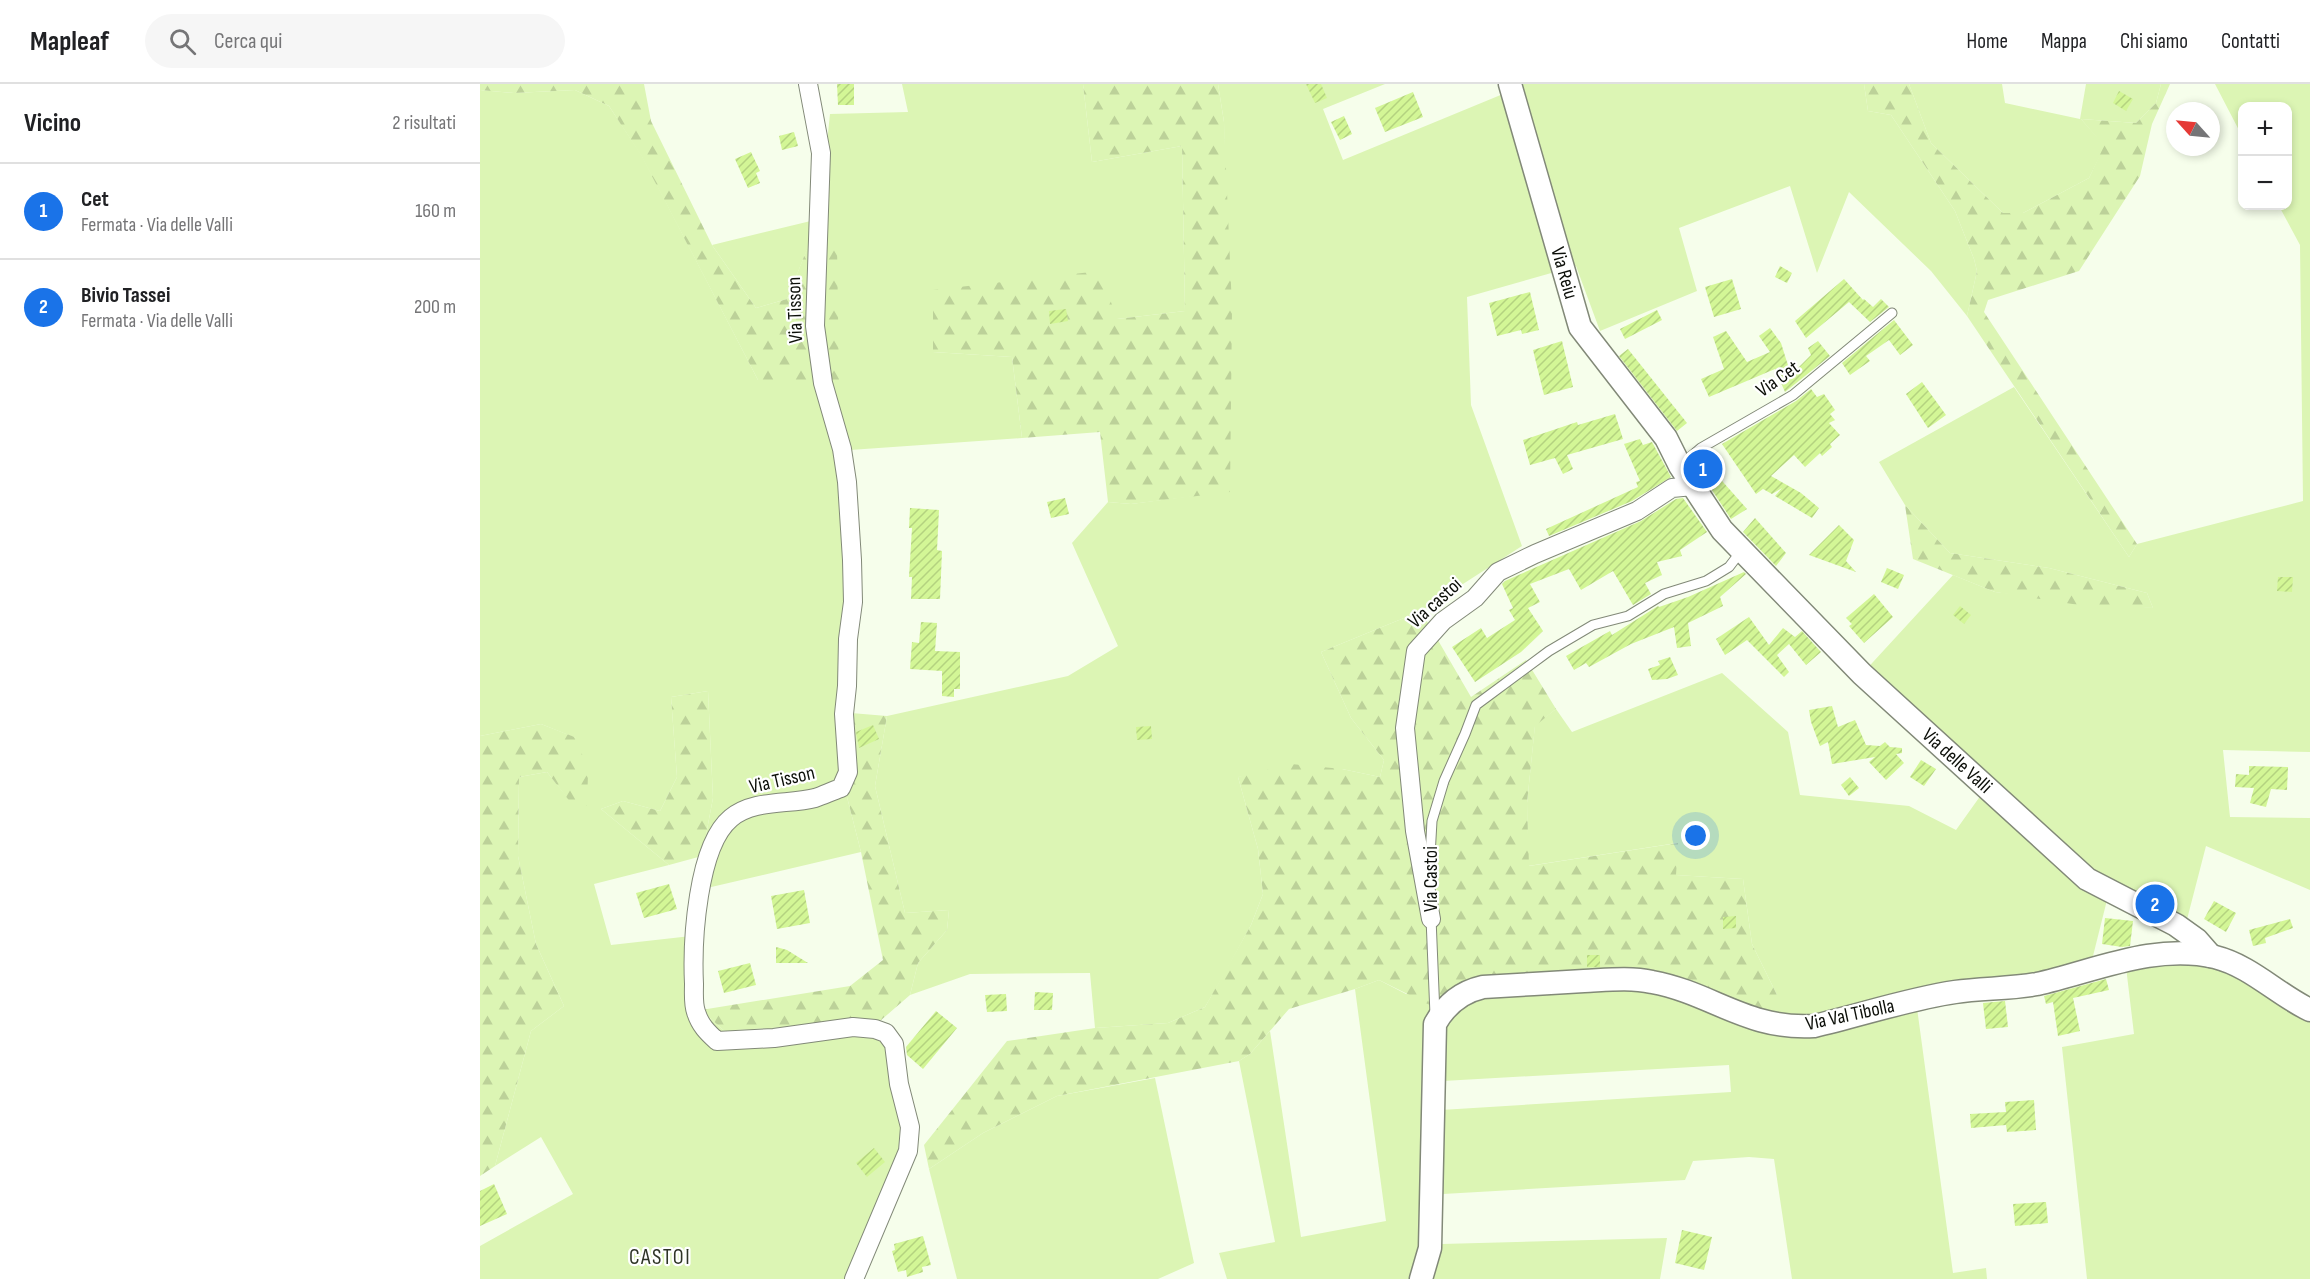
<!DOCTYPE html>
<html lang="it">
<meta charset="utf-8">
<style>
body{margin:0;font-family:"Sofia Sans Condensed",sans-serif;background:#f6f6f6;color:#202124}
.controls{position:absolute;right:18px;top:18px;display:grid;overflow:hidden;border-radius:12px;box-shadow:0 3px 9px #0003}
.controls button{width:54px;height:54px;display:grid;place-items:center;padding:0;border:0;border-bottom:2px solid #e0e0e0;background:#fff;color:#202124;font:30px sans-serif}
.compass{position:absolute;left:1686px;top:18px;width:54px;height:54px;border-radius:50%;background:#fff;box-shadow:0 3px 9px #0003;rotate:297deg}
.you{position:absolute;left:1216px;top:752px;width:21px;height:21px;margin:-15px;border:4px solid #fff;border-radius:50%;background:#1a73e8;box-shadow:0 0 0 9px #1a73e833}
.badge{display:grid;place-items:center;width:39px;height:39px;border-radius:50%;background:#1a73e8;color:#fff;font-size:20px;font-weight:700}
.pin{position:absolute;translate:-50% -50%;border:3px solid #fff;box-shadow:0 2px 6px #0006}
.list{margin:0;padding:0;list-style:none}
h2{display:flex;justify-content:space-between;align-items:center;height:78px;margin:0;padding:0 24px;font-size:26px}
h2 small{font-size:20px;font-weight:400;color:#757577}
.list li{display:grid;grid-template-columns:39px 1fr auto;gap:18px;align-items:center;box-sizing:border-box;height:96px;padding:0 24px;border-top:2px solid #e0e0e0}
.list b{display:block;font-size:22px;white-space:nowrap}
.list p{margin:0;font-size:20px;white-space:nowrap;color:#757577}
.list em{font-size:20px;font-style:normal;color:#757577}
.icon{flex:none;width:33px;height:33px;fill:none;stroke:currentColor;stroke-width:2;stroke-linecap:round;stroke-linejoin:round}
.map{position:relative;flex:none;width:1830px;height:1195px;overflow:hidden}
header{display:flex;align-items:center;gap:36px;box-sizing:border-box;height:84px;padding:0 30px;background:#fff;border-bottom:2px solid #e0e0e0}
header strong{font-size:28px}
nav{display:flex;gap:33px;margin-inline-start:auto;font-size:21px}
.search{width:420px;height:54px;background:#f6f6f6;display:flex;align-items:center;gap:15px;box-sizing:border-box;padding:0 21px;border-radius:33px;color:#757577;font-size:22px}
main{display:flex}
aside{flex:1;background:#fff}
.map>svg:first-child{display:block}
.grass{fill:#dcf5b4;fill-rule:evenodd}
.forest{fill:url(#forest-firs)}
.building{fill:url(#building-hatch)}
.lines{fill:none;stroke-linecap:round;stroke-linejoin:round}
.service-casing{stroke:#828978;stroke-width:11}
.minor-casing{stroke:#828978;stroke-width:20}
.tertiary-casing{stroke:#828978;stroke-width:25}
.service{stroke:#fff;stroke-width:9}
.minor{stroke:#fff;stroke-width:18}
.tertiary{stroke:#fff;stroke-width:22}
.labels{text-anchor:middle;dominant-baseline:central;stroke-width:4.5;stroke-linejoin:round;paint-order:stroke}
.street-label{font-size:20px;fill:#0c0f09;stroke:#fff}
.quarter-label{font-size:22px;letter-spacing:1.5px;fill:#2e3426;stroke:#fff}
</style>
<header>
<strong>Mapleaf</strong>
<div class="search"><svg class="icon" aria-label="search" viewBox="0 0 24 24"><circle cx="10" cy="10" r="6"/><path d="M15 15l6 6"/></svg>Cerca qui</div>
<nav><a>Home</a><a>Mappa</a><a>Chi siamo</a><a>Contatti</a></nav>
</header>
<main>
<aside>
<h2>Vicino<small>2 risultati</small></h2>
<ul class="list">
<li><span class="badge">1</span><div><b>Cet</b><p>Fermata · Via delle Valli</p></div><em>160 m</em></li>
<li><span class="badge">2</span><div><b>Bivio Tassei</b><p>Fermata · Via delle Valli</p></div><em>200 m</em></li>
</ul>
</aside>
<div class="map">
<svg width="1830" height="1195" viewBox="0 0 1830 1195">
<defs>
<pattern id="forest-firs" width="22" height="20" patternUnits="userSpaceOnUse" patternTransform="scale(1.5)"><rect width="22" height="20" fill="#dcf5b4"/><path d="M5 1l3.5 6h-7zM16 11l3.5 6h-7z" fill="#bcd199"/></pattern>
<pattern id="building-hatch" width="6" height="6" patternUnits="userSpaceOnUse" patternTransform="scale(1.5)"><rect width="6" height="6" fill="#d3f696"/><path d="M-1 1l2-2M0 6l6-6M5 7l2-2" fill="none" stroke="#b4d280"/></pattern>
</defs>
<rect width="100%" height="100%" fill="#f6feeb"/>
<g class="grass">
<polygon points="422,0 603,0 612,78 702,62 705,227 637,235 453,268 532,273 542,354 370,366 371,629 367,713 381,768 227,804 222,772 233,714 228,607 191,613 197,693 180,727 143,717 121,725 189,781 114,800 131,861 220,851 221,926 249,951 256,946 400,937 422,994 432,1070 373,1195 0,1195 0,1162 93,1110 61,1053 15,1082 51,947 84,922 56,860 38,772 39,693 67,688 91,718 96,654 61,640 0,652 0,6 34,9 95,6 129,22 162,72 278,296 339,136 307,215 276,224 232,161 339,135 350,30 428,28"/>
<polygon points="738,0 905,0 843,25 863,76 1040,3 1040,0 1384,0 1388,27 1411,31 1475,127 1494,175 1497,187 1487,232 1451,187 1369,108 1337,189 1310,102 1199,144 1217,207 1120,247 1096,182 987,213 991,321 1042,462 941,527 841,568 871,634 904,676 900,693 862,685 758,693 778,765 783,810 771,841 746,887 725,923 688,939 615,944 610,889 490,890 430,911 438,879 467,846 469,826 425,829 395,702 407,632 588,592 638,562 592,459 628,418 651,420 750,407 744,38"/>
<polygon points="1429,0 1522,0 1525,19 1600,35 1606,0 1681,0 1676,19 1656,39 1601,35 1625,62 1609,94 1543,129 1523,129 1451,59"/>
<path d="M1735,0h95v668l-87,-2 7,67 80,1v72l-104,-44 -22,85 -74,-43 -18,72 -175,48 36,265 33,-5 1,11h-195l-18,-120 -25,-2 -56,4 -8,19 -242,14 -3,17 2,33 225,-6 -7,41h-433l-8,-26 56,-11 -36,-181 11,-7 20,-23 31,206 85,-16 -31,-232 24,-9 27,14 240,-8 131,9 -25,-51 -9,-65 -68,-4 2,-32 -149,23 -1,-63 8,-78 21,-16 16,23 150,-59 66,59 12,63 109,11 47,24 30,-42 -124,-114 91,-99 42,17 158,16 -6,-15 -98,-25 -99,-15 -45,-48 -26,-43 135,-75 115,170 8,-13 166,-43 -3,-256 -21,-39h9v-100h-46v30zM1249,981l2,27 -290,18 2,-29z"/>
<polygon points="1726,860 1830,922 1830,1195 1607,1195 1582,963 1654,950 1646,883"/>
<polygon points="675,994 714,1179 678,1195 477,1195 449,1085 503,1049 577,1012"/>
</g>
<g class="forest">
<polygon points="0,0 164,0 171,37 232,161 276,224 307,215 339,135 357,160 359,298 278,296 162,73 129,22 95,6 34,9 0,6"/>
<polygon points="603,0 738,0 744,38 752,224 750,408 651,420 628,418 620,348 542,354 532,273 453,268 453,206 620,187 637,235 705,227 702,62 612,78"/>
<polygon points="1384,0 1429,0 1451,59 1523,129 1543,129 1609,94 1624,62 1601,35 1656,39 1676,19 1681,0 1690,0 1672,40 1660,92 1599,187 1508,216 1504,228 1657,460 1649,473 1487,232 1497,187 1494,175 1475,127 1411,31 1388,27"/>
<polygon points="1425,421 1470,469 1569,484 1667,509 1673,524 1599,521 1515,508 1433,475"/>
<polygon points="941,527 991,613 1046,576 1076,625 1055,642 1047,719 1049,782 1198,759 1196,791 1263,795 1272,860 1297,911 1271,940 1166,902 1013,908 966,929 899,896 875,905 809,925 770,970 759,977 577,1012 503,1049 449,1085 444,1061 527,957 615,944 688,939 725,923 771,841 783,810 778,765 758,693 811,680 862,685 900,693 904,676 871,634 841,568"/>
<polygon points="228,607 233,714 222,772 189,781 121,725 143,717 180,727 197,693 191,613"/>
<polygon points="371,629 407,632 395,702 425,829 469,826 467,846 438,879 430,911 400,937 256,946 249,951 221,926 370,902 403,876 381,768 367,713"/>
<polygon points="61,640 97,654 108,689 107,722 91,719 67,688 39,693 38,772 56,860 84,922 51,947 15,1082 0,1092 0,652"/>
</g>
<g class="building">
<polygon points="357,0 374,0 374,21 358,21"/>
<polygon points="826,0 841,0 847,14 835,19"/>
<polygon points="1639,7 1653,15 1646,27 1633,19"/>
<polygon points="933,8 943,33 905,48 895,24"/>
<polygon points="864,32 872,50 860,56 851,38"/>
<polygon points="314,48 318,62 302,66 299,52"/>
<polygon points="271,68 280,87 276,89 280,99 268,104 255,75"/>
<polygon points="1300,182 1312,189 1307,199 1295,193"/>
<polygon points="1252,195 1261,225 1234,233 1225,203"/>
<polygon points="1364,195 1383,216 1384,215 1393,223 1401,215 1409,223 1390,238 1369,218 1326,254 1315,237"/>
<polygon points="1050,208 1059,246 1042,250 1041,246 1017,252 1009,219"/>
<polygon points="586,225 588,237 570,240 569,227"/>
<polygon points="1177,226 1182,236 1145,255 1140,245"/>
<polygon points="1414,236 1433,261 1420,271 1409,256 1386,272 1390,277 1370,291 1362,279"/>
<polygon points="1290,244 1301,259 1311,291 1331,271 1328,264 1338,257 1350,272 1305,308 1295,285 1229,313 1221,295 1244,285 1233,253 1246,247 1267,278 1290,268 1279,252"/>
<polygon points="1082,257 1093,303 1064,311 1053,266"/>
<polygon points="1148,265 1207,339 1197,347 1139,272"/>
<polygon points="1442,298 1466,331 1448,344 1426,310"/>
<polygon points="1331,305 1337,313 1344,310 1355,326 1350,330 1355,336 1349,339 1360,351 1350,360 1352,363 1342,372 1340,369 1325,383 1314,371 1291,392 1321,409 1339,424 1332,434 1295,412 1302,404 1292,410 1283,405 1276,410 1242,360 1316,317"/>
<polygon points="1135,330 1143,355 1087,371 1093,385 1083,390 1075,374 1050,381 1043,356 1097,338 1098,341"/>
<polygon points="1160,355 1163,361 1172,358 1191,393 1152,417 1069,452 1066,445 1158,403 1156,398 1160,397 1144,360"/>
<polygon points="1235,389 1267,425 1251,435 1226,397"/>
<polygon points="585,414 589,430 571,434 567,418"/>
<polygon points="1203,414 1227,448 1200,466 1202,472 1177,478 1182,491 1165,499 1171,510 1153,521 1133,487 1101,506 1089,485 1050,500 1060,518 1048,524 1063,547 1041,568 995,598 972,563 1001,544 1007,554 1035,536 1029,526 1033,524 1022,500 1025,497 1161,437 1196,415"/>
<polygon points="430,424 459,426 457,466 462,467 460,515 431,515 432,493 429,493 432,444 429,444"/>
<polygon points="1275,434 1306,469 1296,482 1263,448"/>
<polygon points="1359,441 1374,456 1366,477 1376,488 1329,471"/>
<polygon points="1407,484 1424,491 1418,505 1401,498"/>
<polygon points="1264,488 1266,490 1240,513 1243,522 1208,539 1211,562 1197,564 1194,543 1151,560 1109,583 1106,579 1094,586 1086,572 1130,547 1132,551 1178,522 1179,523 1208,513"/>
<polygon points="1798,493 1813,493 1812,508 1797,507"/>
<polygon points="1394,510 1413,533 1384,559 1369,542 1372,540 1366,534"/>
<polygon points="1480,522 1491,531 1484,540 1473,531"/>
<polygon points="1269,533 1289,561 1303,544 1315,553 1322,547 1341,568 1326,581 1309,560 1297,571 1309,588 1304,593 1267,556 1245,571 1236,555"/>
<polygon points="441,538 457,539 455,567 480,568 480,605 474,605 474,613 462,612 462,587 430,585 432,558 439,559"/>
<polygon points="1190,573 1198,591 1187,595 1172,596 1168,585 1180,581 1178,577"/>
<polygon points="1352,622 1358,643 1375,636 1386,661 1400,662 1405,658 1410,663 1422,664 1422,669 1416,670 1424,679 1406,696 1389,678 1395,673 1352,680 1348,658 1340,662 1331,638 1329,626"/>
<polygon points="393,641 399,655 379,664 376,648"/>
<polygon points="671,642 672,655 657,656 656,643"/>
<polygon points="1441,676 1456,685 1444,702 1430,693"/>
<polygon points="1769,682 1808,683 1807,706 1791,705 1786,723 1770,719 1774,704 1755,703 1756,690 1769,691"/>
<polygon points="1370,693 1379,704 1369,712 1361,701"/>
<polygon points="189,800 197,825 164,834 156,809"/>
<polygon points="324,806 330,839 297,845 291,812"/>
<polygon points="1734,817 1756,829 1746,848 1724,835"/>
<polygon points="1256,832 1256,844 1243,845 1243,833"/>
<polygon points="1625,834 1653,837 1650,862 1642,863 1622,860"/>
<polygon points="1810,835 1813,844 1785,854 1786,859 1773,862 1769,846"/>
<polygon points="296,863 307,866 328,879 296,879"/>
<rect x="1107" y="871" width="13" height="12"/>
<polygon points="270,879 276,901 244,909 238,887"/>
<polygon points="1626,895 1629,906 1593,914 1600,947 1578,952 1573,918 1566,920 1564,912"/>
<polygon points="555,908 573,909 572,926 554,926"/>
<polygon points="526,910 527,927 507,928 505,911"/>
<polygon points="1525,917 1528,943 1506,945 1503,919"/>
<polygon points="456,927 477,944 443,985 427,971 426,963"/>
<polygon points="1554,1016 1556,1046 1527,1048 1526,1041 1491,1044 1490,1030 1526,1028 1525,1018"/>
<polygon points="394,1064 405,1078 387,1093 376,1079"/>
<polygon points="14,1100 27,1130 0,1142 0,1107"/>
<polygon points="1566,1118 1568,1139 1535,1142 1533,1120"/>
<polygon points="1202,1146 1232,1153 1224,1186 1195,1179"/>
<polygon points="443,1152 451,1181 442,1183 443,1188 427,1193 426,1186 418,1188 412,1167 415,1166 414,1160"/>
</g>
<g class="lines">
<g class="service-casing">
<g id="service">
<polyline points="1200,382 1221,364 1313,311 1412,229"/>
<polyline points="949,790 952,737 964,697 985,650 996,621 1069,567 1113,541 1148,532 1184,510 1226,497 1249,483 1262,466"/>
<polyline points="951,834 955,931"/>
</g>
</g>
<g class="minor-casing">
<g id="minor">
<path d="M328,0l13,69 -6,173 8,57 19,66 5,33 5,78 1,42 -5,37 -1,47 -3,28 4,58 -7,16c-9,3 -17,7 -26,10 -27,7 -61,1 -84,20 -34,28 -39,124 -37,166 0,9 -1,19 2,28 4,13 11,20 21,29l57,-3 79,-11 22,2 11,4 8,11 5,40 11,43 -2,24 -54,128"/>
<polyline points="951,835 935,747 925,644 936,567 963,537 995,514 1018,488 1055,470 1157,427 1192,404 1213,402"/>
</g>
</g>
<g class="tertiary-casing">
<g id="tertiary">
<polyline points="1030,0 1100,243 1186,354 1200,382 1242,446 1382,590 1607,795 1696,841 1717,856 1731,872"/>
<path d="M941,1195l9,-31 5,-224c11,-20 26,-32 48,-37 34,-2 67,-4 101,-6 22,-1 46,-4 68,1 60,11 95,48 162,44 47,-11 94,-27 141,-34 27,-4 55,-3 82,-8 58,-13 117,-41 178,-27 36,9 63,38 95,53"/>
</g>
</g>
<use href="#service" class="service"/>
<use href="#minor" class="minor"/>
<use href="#tertiary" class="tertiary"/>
</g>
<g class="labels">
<g class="street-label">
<text transform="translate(1084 189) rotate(74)">Via Reiu</text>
<text transform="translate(315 226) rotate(-92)">Via Tisson</text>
<text transform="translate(1298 295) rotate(-35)">Via Cet</text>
<text transform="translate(955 519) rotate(-42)">Via castoi</text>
<text transform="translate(1477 677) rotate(42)">Via delle Valli</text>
<text transform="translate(302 696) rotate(-13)">Via Tisson</text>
<text transform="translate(951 795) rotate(-90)">Via Castoi</text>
<text transform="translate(1370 931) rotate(-12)">Via Val Tibolla</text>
</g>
<g class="quarter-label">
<text x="180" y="1173">CASTOI</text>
</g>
</g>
</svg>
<div class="controls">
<button>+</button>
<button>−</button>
</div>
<svg class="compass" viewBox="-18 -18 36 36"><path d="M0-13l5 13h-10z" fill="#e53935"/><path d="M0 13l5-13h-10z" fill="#757577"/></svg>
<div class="you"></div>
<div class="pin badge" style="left:1223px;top:385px">1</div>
<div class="pin badge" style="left:1675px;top:820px">2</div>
</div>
</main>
